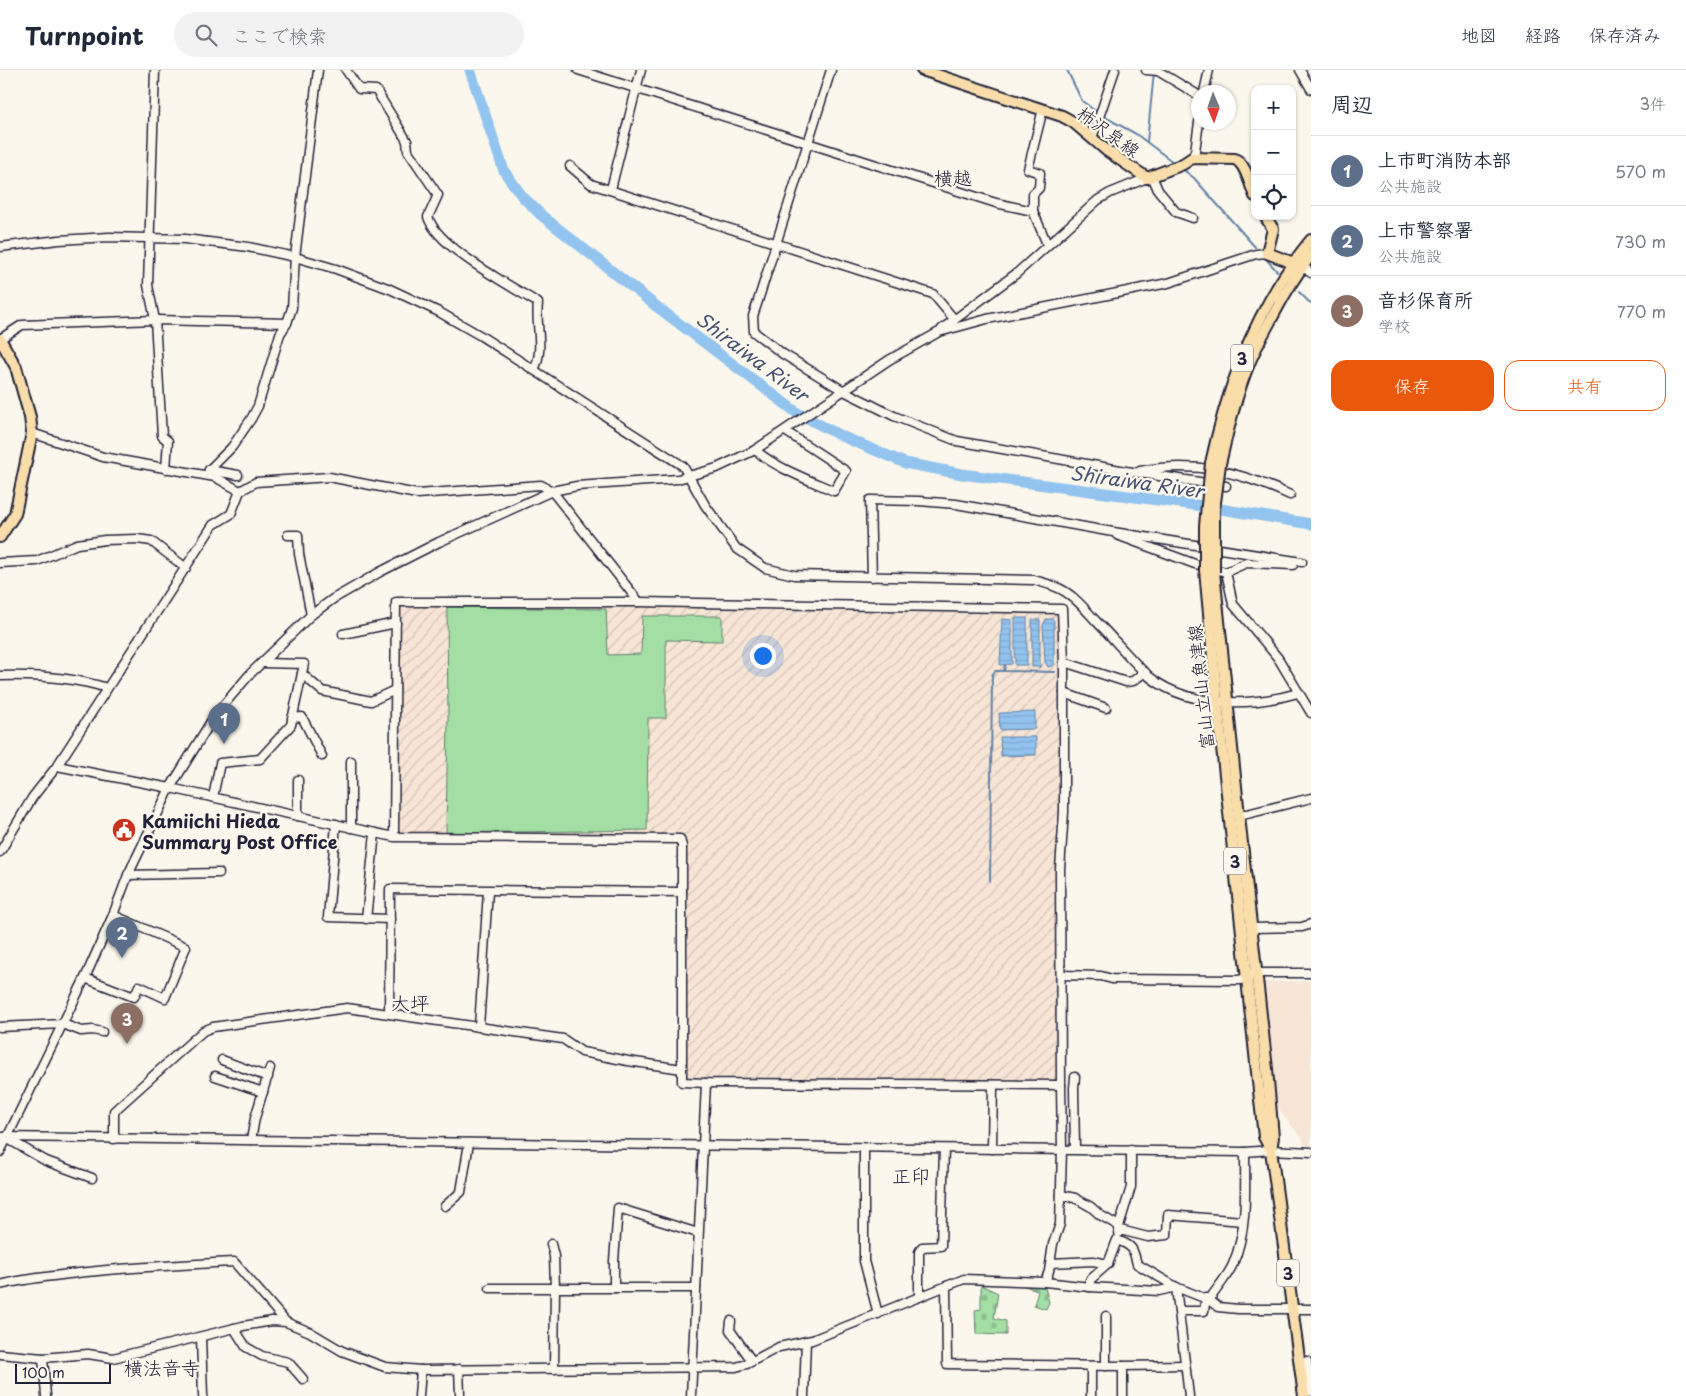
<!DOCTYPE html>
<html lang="ja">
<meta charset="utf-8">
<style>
body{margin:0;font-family:"Playpen Sans","Klee One",sans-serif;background:#f2f2f3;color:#1f2937}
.controls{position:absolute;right:15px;top:15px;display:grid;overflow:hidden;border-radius:10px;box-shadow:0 1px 4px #0004}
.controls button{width:45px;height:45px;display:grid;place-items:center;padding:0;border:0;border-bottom:1px solid #e0e1e3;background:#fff;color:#1f2937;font:25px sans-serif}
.compass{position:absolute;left:1191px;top:15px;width:45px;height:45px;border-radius:50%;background:#fff;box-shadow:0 1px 4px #0004;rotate:178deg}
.scale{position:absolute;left:15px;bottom:12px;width:96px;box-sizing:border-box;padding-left:5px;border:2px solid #22223b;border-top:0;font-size:14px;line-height:18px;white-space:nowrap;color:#22223b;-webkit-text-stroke:4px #fbf7ec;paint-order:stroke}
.you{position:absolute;left:762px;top:585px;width:18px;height:18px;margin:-12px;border:4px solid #fff;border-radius:50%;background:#1a73e8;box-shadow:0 0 0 8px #1a73e833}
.badge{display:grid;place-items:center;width:32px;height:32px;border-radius:50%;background:#ea580c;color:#fff;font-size:16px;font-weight:700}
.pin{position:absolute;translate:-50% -41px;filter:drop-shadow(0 1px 2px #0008)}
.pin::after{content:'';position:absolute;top:26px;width:18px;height:15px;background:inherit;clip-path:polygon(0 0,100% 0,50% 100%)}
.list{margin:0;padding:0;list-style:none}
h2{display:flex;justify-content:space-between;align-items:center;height:65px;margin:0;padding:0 20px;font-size:21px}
h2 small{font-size:16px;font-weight:400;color:#747a83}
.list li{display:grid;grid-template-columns:32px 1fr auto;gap:15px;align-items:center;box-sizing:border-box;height:70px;padding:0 20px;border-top:1px solid #e0e1e3}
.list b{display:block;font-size:19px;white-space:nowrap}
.list p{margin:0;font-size:16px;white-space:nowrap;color:#747a83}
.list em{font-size:16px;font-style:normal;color:#747a83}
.actions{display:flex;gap:10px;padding:15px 20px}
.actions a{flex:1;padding:11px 0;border:1px solid #ea580c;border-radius:15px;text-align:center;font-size:18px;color:#ea580c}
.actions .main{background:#ea580c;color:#fff}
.icon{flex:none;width:28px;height:28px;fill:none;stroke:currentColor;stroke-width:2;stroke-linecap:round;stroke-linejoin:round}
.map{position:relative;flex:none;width:1311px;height:1326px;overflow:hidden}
header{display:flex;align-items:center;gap:30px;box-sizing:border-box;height:70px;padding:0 25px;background:#fff;border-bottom:1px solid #e0e1e3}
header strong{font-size:24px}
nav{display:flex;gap:28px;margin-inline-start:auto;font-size:18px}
.search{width:350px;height:45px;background:#f2f2f3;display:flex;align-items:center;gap:12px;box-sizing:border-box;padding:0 18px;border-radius:28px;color:#747a83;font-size:19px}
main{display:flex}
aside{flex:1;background:#fff}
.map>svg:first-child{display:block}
.built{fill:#f7e5d5}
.industrial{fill:url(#industrial-furrows)}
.green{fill:#a3dfa5;stroke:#628070}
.cemetery{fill:url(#cemetery-stones);stroke:#628070}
.water{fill:url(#water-rules);stroke:#6583a7}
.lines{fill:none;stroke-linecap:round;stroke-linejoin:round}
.stream{stroke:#6583a7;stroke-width:2}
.river{stroke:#92c4ef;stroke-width:11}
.minor-casing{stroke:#22223b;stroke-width:11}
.major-casing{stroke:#22223b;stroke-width:14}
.minor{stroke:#fbf7ec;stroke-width:8}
.major{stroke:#f9deab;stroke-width:10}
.major-bridge-casing{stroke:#22223b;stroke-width:14;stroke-linecap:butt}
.major-bridge{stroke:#f9deab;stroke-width:10}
.labels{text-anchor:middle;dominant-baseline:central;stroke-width:4.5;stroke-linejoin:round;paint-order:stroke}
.shield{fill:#fbf7ec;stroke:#636270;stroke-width:1}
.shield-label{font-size:16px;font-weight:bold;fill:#22223b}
.street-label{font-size:18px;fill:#22223b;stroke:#fbf7ec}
.poi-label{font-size:18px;font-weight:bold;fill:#22223b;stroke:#fbf7ec;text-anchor:start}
.neighbourhood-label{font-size:19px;fill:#22223b;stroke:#fbf7ec}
.water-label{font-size:19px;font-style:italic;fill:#445371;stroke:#fbf7ec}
</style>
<header>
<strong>Turnpoint</strong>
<div class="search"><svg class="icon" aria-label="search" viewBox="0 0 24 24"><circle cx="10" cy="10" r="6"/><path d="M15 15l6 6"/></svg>ここで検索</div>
<nav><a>地図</a><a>経路</a><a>保存済み</a></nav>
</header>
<main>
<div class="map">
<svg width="1311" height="1326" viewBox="0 0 1311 1326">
<defs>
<pattern id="industrial-furrows" width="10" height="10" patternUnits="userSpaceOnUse" patternTransform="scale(1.25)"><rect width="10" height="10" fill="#f7e5d5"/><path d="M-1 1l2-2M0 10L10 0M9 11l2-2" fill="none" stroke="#d3c4b8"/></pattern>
<pattern id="cemetery-stones" width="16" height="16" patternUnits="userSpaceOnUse" patternTransform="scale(1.25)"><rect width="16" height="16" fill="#a3dfa5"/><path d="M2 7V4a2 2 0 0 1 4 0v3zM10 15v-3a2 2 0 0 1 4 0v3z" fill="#8cbf8f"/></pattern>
<pattern id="water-rules" width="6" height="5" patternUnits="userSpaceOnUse" patternTransform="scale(1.25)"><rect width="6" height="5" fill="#92c4ef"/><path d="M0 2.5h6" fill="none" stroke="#7ea8ce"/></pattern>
</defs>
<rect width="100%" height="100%" fill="#fbf7ec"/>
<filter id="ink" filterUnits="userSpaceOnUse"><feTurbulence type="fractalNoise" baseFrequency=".02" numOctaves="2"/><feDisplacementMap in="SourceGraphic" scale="10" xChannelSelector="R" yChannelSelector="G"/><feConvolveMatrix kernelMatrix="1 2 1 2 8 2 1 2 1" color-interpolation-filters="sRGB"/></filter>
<g filter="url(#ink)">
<polygon class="built" points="1311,911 1311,1076 1304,1075 1302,1068 1282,1044 1278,1037 1265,912"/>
<polygon class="industrial" points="398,535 776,537 1060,542 1060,714 1058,820 1057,1010 685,1007 685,772 682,765 397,764"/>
<polygon class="green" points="447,537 606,539 608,585 641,584 642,546 722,546 722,571 666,570 666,648 648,648 647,760 446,763 448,649"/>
<g class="cemetery">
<polygon points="1017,1214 1044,1214 1049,1232 1046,1239 1034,1235 1038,1220"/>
<polygon points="981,1215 998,1223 994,1248 1006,1251 1006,1265 976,1264 975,1240 981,1239"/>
</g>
<g class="water">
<rect x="1015" y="548" width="12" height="47"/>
<polygon points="1002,549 1012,550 1012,594 1000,595"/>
<polygon points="1046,549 1053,549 1054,551 1054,595 1048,597 1045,592 1043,555"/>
<rect x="1032" y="550" width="8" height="47"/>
<polygon points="1035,642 1035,659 1000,660 999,643"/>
<polygon points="1000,667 1036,667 1036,685 1001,686"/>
</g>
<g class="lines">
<g class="stream">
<polyline points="1067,0 1082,31 1098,43"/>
<polyline points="1103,46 1136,64 1173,92"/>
<polyline points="1147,72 1154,2"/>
<polyline points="1181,98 1194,108 1255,177"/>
<polyline points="1267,190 1277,201"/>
<polyline points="1299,222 1311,234"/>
<polyline points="1005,595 1004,601 1055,602"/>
<polyline points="990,811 992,605 995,601 1004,601"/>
</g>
<polyline class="river" points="470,0 504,101 522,126 541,145 656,236 796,342 839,365 905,393 962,404 1196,435 1311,454"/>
<g class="minor-casing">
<g id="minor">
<polyline points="155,0 148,215 155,250 162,366 168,371 166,399"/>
<path d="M346,0l13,19 17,1 31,51 1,10 30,44 -10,22c10,31 82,68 110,86 -3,23 7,45 -4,67"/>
<polyline points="578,0 996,133 1033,141 1047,174"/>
<polyline points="831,0 757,234 753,246 754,262 783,284 844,321 894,346 957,371 1126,401 1226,416"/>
<polyline points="1146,0 1158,1 1198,25"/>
<polyline points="1300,0 1311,19"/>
<polyline points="1204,22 1209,0"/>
<polyline points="1092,68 1115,0"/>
<polyline points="1192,88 1195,81 1199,52"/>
<polyline points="570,96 591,114 933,224 954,249"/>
<polyline points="1152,106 1158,120 1176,142 1193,148"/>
<polyline points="611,119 641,0"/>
<polyline points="1033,141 1033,124 1039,118 1040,103 1028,99 1043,39"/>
<path d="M0,177l59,-7 50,-3 76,2 63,8 47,10 41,12 54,20 49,23 42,24 202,130 22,39 31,43 29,20 29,7 240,5c7,2 15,4 22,7 16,6 28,21 40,34 16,16 31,34 47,50 39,38 107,36 155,22"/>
<polyline points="1302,196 1311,203"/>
<polyline points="942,259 1017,203 1098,130 1110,123 1147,108"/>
<polyline points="0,269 22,255 155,250 287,253"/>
<polyline points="32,363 103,387 215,407 240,421 256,412 329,407 417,424 541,415 552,421 639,532"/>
<path d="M755,380c23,19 52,29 79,41l12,-20 -61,-40"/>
<polyline points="209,400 232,377 251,349 258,336 280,264 287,253 292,238 295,187 318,0"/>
<polyline points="209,400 238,405"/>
<path d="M1140,401c55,-11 100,1 150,24"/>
<polyline points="288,465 298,465 299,484 311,545"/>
<polyline points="1117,465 1195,494 1226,502"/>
<polyline points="0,493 37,491 77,474 105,470 137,469 151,471 186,498"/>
<polyline points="1293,495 1246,493 1226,502 1233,534 1278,588 1311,643"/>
<polyline points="872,507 870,430 919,431 956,434 1107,461 1302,492"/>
<polyline points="343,564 396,553"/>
<polyline points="1064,592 1126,612 1133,611 1145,602"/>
<polyline points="302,604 322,621 371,631 395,620"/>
<path d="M0,606c37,-1 72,1 107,12"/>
<polyline points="1064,623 1106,638"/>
<polyline points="292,648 302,647 322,686"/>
<polyline points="57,696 170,718 394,767 680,769 682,776 682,1012 706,1013 1061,1015 1060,799 1064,742 1064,592 1062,539 639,532 396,532 394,767"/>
<polyline points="213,727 220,693 260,689 291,655 304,594 262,593"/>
<polyline points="298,746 298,710"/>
<polyline points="1239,746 1311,728"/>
<polyline points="336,754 328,847 390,849"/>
<polyline points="351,758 351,691"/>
<polyline points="0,782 32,728 57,696 213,455 231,444 240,421"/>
<polyline points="128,805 219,803"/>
<polyline points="366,849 375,763"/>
<polyline points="1251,858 1302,857 1311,854"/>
<polyline points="1061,905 1101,906 1112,909 1240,910 1256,903 1311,903"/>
<polyline points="85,908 134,927 139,916 165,928 186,877 113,845"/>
<polyline points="389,944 390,819 682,822"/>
<polyline points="0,957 63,954 81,961 93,960 102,962"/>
<polyline points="479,957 488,821"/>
<polyline points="222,990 268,1007"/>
<polyline points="215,1006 263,1022"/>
<polyline points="0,1067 1245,1082 1271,1080 1311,1082"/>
<polyline points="8,1069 46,1091 92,1108"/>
<polyline points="114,1069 114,1041 203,961 213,957 347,938 563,969 582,982 628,991 682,999"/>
<polyline points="251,1070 255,1048 270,998"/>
<polyline points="864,1078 864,1191 878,1244"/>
<polyline points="992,1079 993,1015"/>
<polyline points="1075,1079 1074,1018 1075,1007"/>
<polyline points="0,1082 85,908 113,845 128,805 170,718 215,645 250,604 311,545 333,529 380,502 439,472 552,421 577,416 678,409 717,398 755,380 889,290 939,262 987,249 1168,213 1256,184 1267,183"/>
<polyline points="1061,1125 1075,1128 1091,1137 1100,1145 1119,1156"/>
<polyline points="445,1136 461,1122 469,1073"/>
<polyline points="1120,1160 1148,1167 1167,1165 1168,1145 1243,1151"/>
<polyline points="1119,1163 1119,1156 1131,1117 1131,1080"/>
<polyline points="1051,1193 1093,1191 1108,1194"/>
<polyline points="1045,1212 1049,1201 1053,1174 1060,1154 1062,1079 1061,1015"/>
<path d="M0,1215c23,-6 46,-8 69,-11 55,-7 110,-9 165,-12l52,60"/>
<polyline points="946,1216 947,1294 1123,1296 1185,1295"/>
<path d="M1090,1217v-7l18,-16 9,-24c16,6 16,8 20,24l39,23 33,13 9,7 20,2h73"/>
<polyline points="1176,1217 1189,1326"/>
<polyline points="490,1218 555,1218 554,1186 551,1174"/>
<polyline points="614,1218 614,1191 618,1138 698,1163"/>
<polyline points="919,1227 919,1182 922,1177 941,1176 944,1079"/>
<path d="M1209,1230c8,-12 19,-24 24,-36 15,-35 12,-75 12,-112"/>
<polyline points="1179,1241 1204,1241 1206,1228"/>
<polyline points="1106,1246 1106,1296"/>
<polyline points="731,1251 730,1260 752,1291"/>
<polyline points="234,1258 246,1277 262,1286 288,1292 303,1309"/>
<polyline points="201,1267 203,1326"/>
<polyline points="0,1284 43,1288 88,1284 113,1288 243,1256 272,1251 286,1252 310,1262 342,1281 385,1297 421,1300 736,1297 747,1294 779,1277 812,1270 964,1209 1045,1212 1090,1217 1159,1221 1176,1217"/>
<polyline points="43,1288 46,1326"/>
<polyline points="1307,1291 1311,1322"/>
<polyline points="1091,1296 1091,1326"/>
<polyline points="459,1299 460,1324"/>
<polyline points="554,1299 555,1218 696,1218"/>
<polyline points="419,1326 421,1300"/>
<polyline points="691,1326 706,1013"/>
<polyline points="804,1326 806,1271"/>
<polyline points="1123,1326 1123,1296"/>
</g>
</g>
<g class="major-casing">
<g id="major">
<path d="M922,0l140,46 11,6 33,28 41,28 36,-14 9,-6 43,1c11,5 15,26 20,37"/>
<polyline points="1265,146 1273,159 1267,183 1299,195"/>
<polyline points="0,269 16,297 30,347 32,363 15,444 0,467"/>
<path d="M1211,393c17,-80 47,-159 100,-223"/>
<path d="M1220,394c8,-35 16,-69 30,-103 7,-16 16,-32 24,-47 11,-21 23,-41 37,-59"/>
<polyline points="1205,500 1217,631 1264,1067 1271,1080"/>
<polyline points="1214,502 1239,746 1267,999 1273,1067 1271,1080 1304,1326"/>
</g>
</g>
<use href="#minor" class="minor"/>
<use href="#major" class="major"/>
<g class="major-bridge-casing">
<g id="major-bridge">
<polyline points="1205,500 1205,456 1211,393"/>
<polyline points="1214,502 1214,440 1220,394"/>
</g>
</g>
<use href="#major-bridge" class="major-bridge"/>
</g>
</g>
<defs>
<g id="civic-disc" transform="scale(1.25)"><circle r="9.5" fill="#c8321e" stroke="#fbf7ec"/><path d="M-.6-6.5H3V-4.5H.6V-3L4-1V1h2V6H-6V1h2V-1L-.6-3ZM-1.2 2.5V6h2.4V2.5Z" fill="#fff"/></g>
</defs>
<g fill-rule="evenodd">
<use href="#civic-disc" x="124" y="760"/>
</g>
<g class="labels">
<g class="shield">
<rect x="1231" y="274.5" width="22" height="27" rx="4"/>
<rect x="1224" y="777.5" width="22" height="27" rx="4"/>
<rect x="1277" y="1189.5" width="22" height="27" rx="4"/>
</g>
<g class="shield-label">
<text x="1242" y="288">3</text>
<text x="1235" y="791">3</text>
<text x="1288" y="1203">3</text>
</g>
<g class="street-label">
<text transform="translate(1109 61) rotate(36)">柿沢泉線</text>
<text transform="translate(1200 617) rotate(-96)">富山立山魚津線</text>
</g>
<g class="poi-label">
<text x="142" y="750">Kamiichi Hieda<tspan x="142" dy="21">Summary Post Office</tspan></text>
</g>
<g class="neighbourhood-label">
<text x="953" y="107">横越</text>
<text x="410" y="932">大坪</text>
<text x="911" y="1105">正印</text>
<text x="162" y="1297">横法音寺</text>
</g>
<g class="water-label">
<text transform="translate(753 286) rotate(37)">Shiraiwa River</text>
<text transform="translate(1137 411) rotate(8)">Shiraiwa River</text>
</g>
</g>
</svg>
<div class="controls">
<button>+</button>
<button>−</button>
<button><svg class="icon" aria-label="locate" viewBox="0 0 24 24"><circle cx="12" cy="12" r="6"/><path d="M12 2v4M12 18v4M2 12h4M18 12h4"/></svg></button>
</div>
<svg class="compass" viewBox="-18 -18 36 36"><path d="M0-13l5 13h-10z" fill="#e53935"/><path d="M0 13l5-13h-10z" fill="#747a83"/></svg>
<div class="scale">100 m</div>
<div class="you"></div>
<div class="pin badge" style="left:224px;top:674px;background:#5c6f8a">1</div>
<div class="pin badge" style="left:122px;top:888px;background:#5c6f8a">2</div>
<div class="pin badge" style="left:127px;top:974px;background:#8d6e63">3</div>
</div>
<aside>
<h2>周辺<small>3件</small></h2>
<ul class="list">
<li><span class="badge" style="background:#5c6f8a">1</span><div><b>上市町消防本部</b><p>公共施設</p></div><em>570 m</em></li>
<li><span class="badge" style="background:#5c6f8a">2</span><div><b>上市警察署</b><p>公共施設</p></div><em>730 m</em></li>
<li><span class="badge" style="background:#8d6e63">3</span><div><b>音杉保育所</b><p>学校</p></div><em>770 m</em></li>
</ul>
<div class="actions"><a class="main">保存</a><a>共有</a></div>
</aside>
</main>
